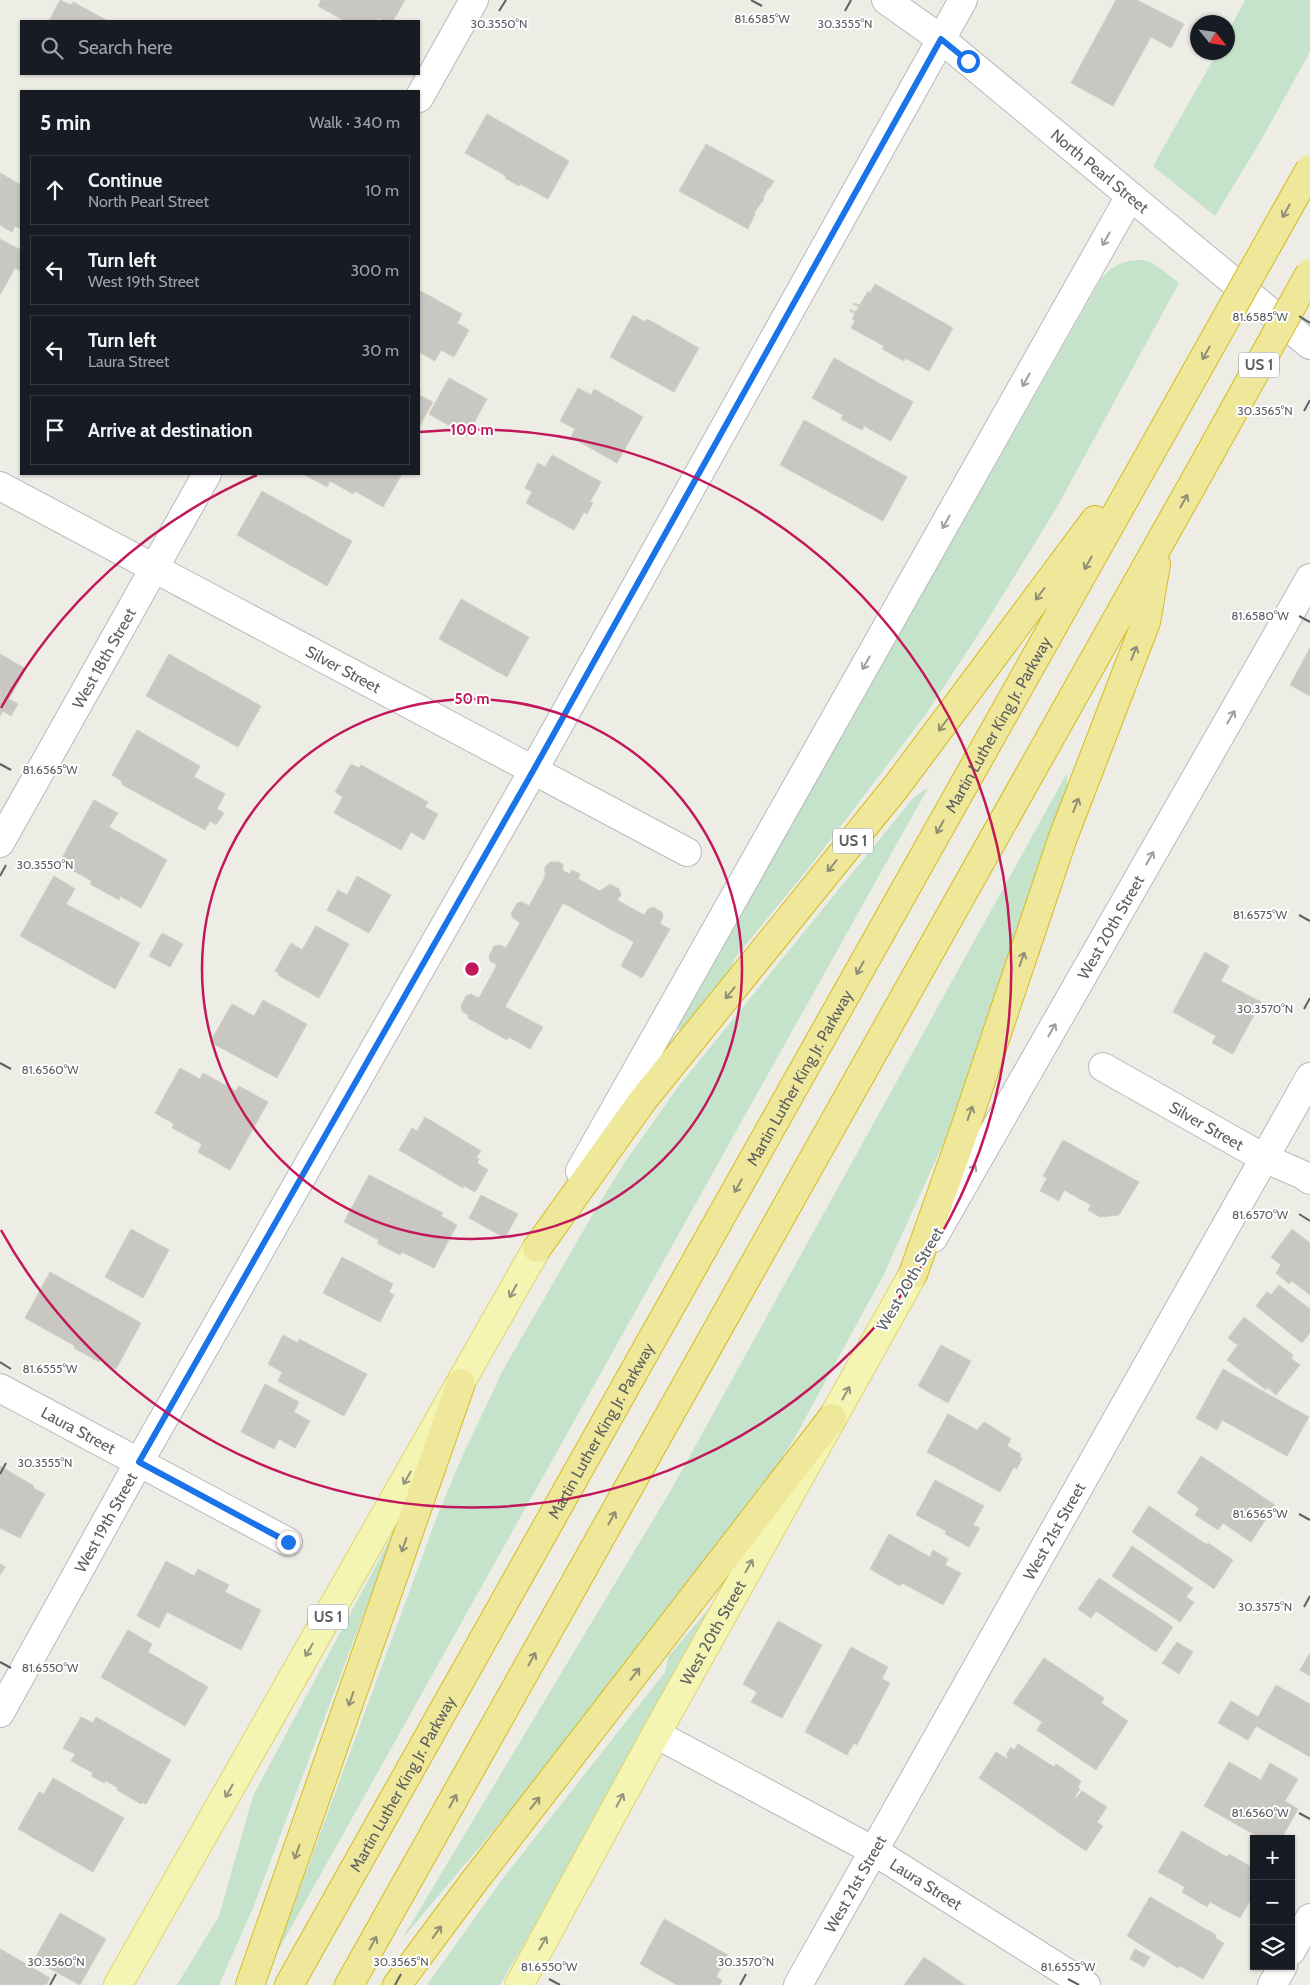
<!DOCTYPE html>
<meta charset="utf-8">
<style>
body{margin:0;font-family:Cabin,sans-serif;background:#20242c;color:#f1f3f6}
.controls{position:absolute;right:15px;bottom:15px;display:grid;overflow:hidden;border-radius:0px;box-shadow:0 1px 4px #0004}
.controls button{width:45px;height:45px;display:grid;place-items:center;padding:0;border:0;border-bottom:1px solid #363941;background:#171b24;color:#f1f3f6;font:25px sans-serif}
.compass{position:absolute;left:1190px;top:15px;width:45px;height:45px;border-radius:50%;background:#171b24;box-shadow:0 1px 4px #0004;rotate:120deg}
.stop{position:absolute;width:15px;height:15px;margin:-11px;border:4px solid #1a73e8;border-radius:50%;background:#fff}
.stop.end{background:#1a73e8;border-color:#fff;box-shadow:0 1px 5px #0008}
.list{margin:0;padding:0;list-style:none}
h2{display:flex;justify-content:space-between;align-items:center;height:65px;margin:0;padding:0 20px;font-size:21px}
h2 small{font-size:16px;font-weight:400;color:#9ea1a6}
.list li{display:grid;grid-template-columns:32px 1fr auto;gap:15px;align-items:center;box-sizing:border-box;height:70px;margin:0 10px 10px;padding:0 10px;border:1px solid #363941;border-radius:0px}
.list b{display:block;font-size:19px;white-space:nowrap}
.list p{margin:0;font-size:16px;white-space:nowrap;color:#9ea1a6}
.list em{font-size:16px;font-style:normal;color:#9ea1a6}
.icon{flex:none;width:28px;height:28px;fill:none;stroke:currentColor;stroke-width:2;stroke-linecap:round;stroke-linejoin:round}
.map{position:relative;flex:none;width:1310px;height:1985px;overflow:hidden}
.search{position:absolute;background:#171b24;box-shadow:0 1px 4px #0004;left:20px;top:20px;width:400px;height:55px;display:flex;align-items:center;gap:12px;box-sizing:border-box;padding:0 18px;border-radius:0px;color:#9ea1a6;font-size:19px}
.panel{position:absolute;background:#171b24;box-shadow:0 1px 4px #0004;left:20px;top:90px;width:400px;height:385px;border-radius:0px}
.map>svg:first-child{display:block}
.green{fill:#c5e2ca}
.building{fill:#c9c7c2;stroke:#d1cfc4}
.lines{fill:none;stroke-linecap:round;stroke-linejoin:round}
.minor-casing{stroke:#b7b9bd;stroke-width:30}
.major-casing{stroke:#dfd36c;stroke-width:30}
.highway-casing{stroke:#d5bb1d;stroke-width:30}
.minor{stroke:#fff;stroke-width:28}
.major{stroke:#f4f5b3;stroke-width:28}
.highway{stroke:#efe89a;stroke-width:28}
.highway-bridge-casing{stroke:#d5bb1d;stroke-width:30;stroke-linecap:butt}
.highway-bridge{stroke:#efe89a;stroke-width:28}
.oneway{stroke:#908f76}
.oneway2{stroke:#9e9fa1}
.oneway3{stroke:#92947f}
.route{stroke:#1a73e8;stroke-width:6}
.ticks{fill:none;stroke:#5d5f63;stroke-width:2}
.ring{fill:none;stroke:#c2185b;stroke-width:2.5}
.labels{text-anchor:middle;dominant-baseline:central;stroke-width:4;stroke-linejoin:round;paint-order:stroke}
.shield{fill:#fff;stroke:#8e8f92;stroke-width:1}
.shield-label{font-size:15px;font-weight:bold;fill:#5d5f63}
.street-label{font-size:16px;fill:#5d5f63;stroke:#fff}
.ticks-label{font-size:12px;text-anchor:middle;fill:#5d5f63;stroke:#fff;stroke-width:4;stroke-linejoin:round;paint-order:stroke}
.centre{fill:#c2185b;stroke:#fff;stroke-width:2.5}
.ring-label{font-size:15px;text-anchor:middle;font-weight:bold;fill:#c2185b;stroke:#fff;stroke-width:4;stroke-linejoin:round;paint-order:stroke}
</style>
<div class="map">
<svg width="1310" height="1985" viewBox="0 0 1310 1985">
<rect width="100%" height="100%" fill="#edede5"/>
<g class="green">
<polygon points="1245,0 1310,0 1310,52 1260,142 1215,216 1153,166 1217,53 1228,52 1228,32"/>
<path d="M1144,260l10,4 25,19 -122,224 -72,117 -59,90 -114,150 -78,95 -5,18 -47,55 -6,-4 425,-749c13,-15 23,-19 43,-19z"/>
<polygon points="1067,773 1067,789 944,1142 884,1274 794,1439 742,1520 579,1729 402,1939 671,1490"/>
<polygon points="928,788 275,1956 438,1514 462,1457 503,1370 597,1207 627,1159 678,1087 914,797"/>
<polygon points="396,1528 253,1908 219,1985 177,1985 219,1916 253,1796"/>
<polygon points="741,1570 500,1985 427,1985 504,1877 665,1672 668,1657"/>
</g>
<g class="building">
<polygon points="60,0 71,5 73,2 108,21 49,21"/>
<polygon points="321,0 405,0 393,21 385,21 378,18 376,21 345,21 318,6"/>
<polygon points="1116,0 1137,0 1184,24 1171,48 1151,37 1113,106 1071,83"/>
<polygon points="487,114 569,161 548,199 520,184 519,186 505,178 506,176 465,153"/>
<polygon points="706,144 774,181 769,189 768,188 763,198 764,199 754,213 755,214 748,229 679,191"/>
<polygon points="0,173 21,185 21,229 15,226 12,232 0,225"/>
<polygon points="0,239 21,250 21,271 15,268 0,295"/>
<polygon points="875,284 953,328 929,371 905,358 904,361 882,349 884,346 851,328 855,321 852,319 855,314 850,311 850,309 855,312 859,307 853,304 854,303 860,305 868,291 870,293"/>
<polygon points="419,290 462,314 457,323 469,330 454,357 441,350 435,361 419,352"/>
<polygon points="633,315 645,322 647,319 699,348 674,392 610,357"/>
<polygon points="834,358 913,402 891,441 864,426 862,430 841,419 843,415 812,398"/>
<polygon points="449,378 487,399 467,436 429,414"/>
<polygon points="578,388 591,395 594,389 643,417 617,463 571,437 575,429 560,421"/>
<polygon points="419,390 421,391 419,395 433,402 419,427"/>
<polygon points="804,420 907,477 883,521 780,465"/>
<polygon points="552,455 601,482 590,502 593,503 587,514 584,512 574,530 526,503 532,492 525,488 538,463 545,467"/>
<polygon points="303,474 402,474 383,507 355,491 353,494 330,481 327,487"/>
<polygon points="262,491 352,541 327,586 237,535"/>
<polygon points="461,599 529,637 507,677 439,639"/>
<polygon points="1310,648 1310,696 1290,685"/>
<polygon points="0,654 26,669 9,699 18,704 11,716 3,711 0,716"/>
<polygon points="169,654 261,706 238,747 146,696"/>
<polygon points="137,730 200,766 194,777 225,794 217,809 224,813 216,825 210,821 205,830 121,784 123,782 112,775"/>
<polygon points="351,764 359,768 361,765 428,802 425,807 438,814 424,840 411,832 401,850 334,813 343,797 335,792"/>
<polygon points="94,800 118,813 109,827 167,860 141,908 120,896 119,900 90,884 92,881 59,863"/>
<polygon points="550,862 558,862 563,864 563,871 570,874 572,870 580,874 578,879 600,891 610,884 619,889 621,895 617,900 644,915 648,909 653,907 662,912 663,917 660,924 670,929 642,978 621,966 634,942 563,903 505,1007 543,1027 530,1049 509,1037 507,1040 468,1018 469,1016 462,1011 461,1006 466,996 471,994 479,998 497,965 490,961 489,956 494,946 500,945 506,948 520,923 513,918 511,914 517,903 522,902 529,906 545,877 545,867"/>
<polygon points="54,876 75,889 66,904 140,943 115,989 20,936"/>
<polygon points="357,876 391,895 369,933 327,910 338,890 347,895"/>
<polygon points="316,926 349,944 319,998 278,975 279,973 275,971 291,943 302,950"/>
<polygon points="162,933 183,944 170,967 149,956"/>
<polygon points="1205,952 1229,966 1221,981 1261,1002 1233,1054 1212,1043 1216,1036 1173,1012"/>
<polygon points="263,1000 307,1024 277,1078 210,1042 232,1004 254,1016"/>
<polygon points="180,1068 200,1079 203,1073 236,1091 239,1086 268,1102 230,1170 198,1152 202,1144 172,1128 174,1124 155,1113"/>
<polygon points="425,1117 481,1151 476,1158 479,1159 477,1163 488,1170 475,1192 464,1186 463,1188 399,1150 412,1128 417,1131"/>
<polygon points="1063,1140 1139,1182 1119,1215 1100,1217 1088,1210 1091,1205 1064,1190 1059,1201 1040,1191 1047,1178 1043,1176"/>
<polygon points="369,1175 443,1213 441,1216 457,1225 434,1268 402,1252 400,1255 377,1243 379,1240 344,1222"/>
<polygon points="481,1195 518,1214 505,1238 469,1218"/>
<polygon points="131,1229 169,1250 143,1298 105,1277"/>
<polygon points="1292,1229 1310,1243 1310,1295 1292,1281 1289,1284 1276,1273 1281,1265 1271,1257"/>
<polygon points="342,1257 393,1284 389,1292 394,1295 380,1322 323,1293"/>
<polygon points="50,1272 141,1323 116,1369 100,1360 99,1362 74,1348 75,1346 25,1318"/>
<polygon points="1279,1285 1310,1309 1310,1333 1302,1343 1256,1306 1267,1292 1271,1295"/>
<polygon points="1244,1317 1293,1355 1291,1358 1300,1365 1276,1395 1267,1387 1266,1390 1227,1360 1238,1345 1228,1338"/>
<polygon points="283,1335 298,1343 299,1339 367,1374 344,1416 278,1381 282,1372 268,1364"/>
<polygon points="941,1345 971,1361 948,1403 918,1386"/>
<polygon points="1223,1369 1309,1417 1287,1456 1222,1420 1217,1430 1196,1418"/>
<polygon points="265,1384 299,1402 294,1412 310,1421 295,1448 279,1439 274,1449 241,1432"/>
<polygon points="948,1414 977,1430 984,1422 1011,1439 1007,1446 1021,1454 1019,1457 1022,1458 1017,1469 1014,1467 1000,1492 927,1452"/>
<polygon points="1201,1456 1275,1505 1251,1542 1223,1523 1218,1530 1195,1515 1199,1508 1177,1493"/>
<polygon points="0,1466 34,1486 33,1488 45,1494 20,1538 0,1528"/>
<polygon points="935,1480 984,1506 973,1525 980,1528 969,1547 945,1534 946,1531 916,1515"/>
<polygon points="1149,1506 1207,1545 1208,1543 1233,1560 1214,1589 1132,1532"/>
<polygon points="889,1534 930,1557 933,1550 948,1559 945,1565 961,1573 943,1605 902,1583 900,1586 870,1569"/>
<polygon points="1132,1546 1193,1588 1186,1597 1194,1602 1180,1622 1112,1576"/>
<polygon points="166,1561 194,1576 198,1569 229,1585 225,1592 261,1610 241,1650 167,1612 159,1628 137,1616"/>
<polygon points="0,1564 5,1567 0,1575"/>
<polygon points="1099,1578 1173,1627 1156,1652 1096,1611 1091,1618 1078,1609"/>
<polygon points="778,1621 822,1645 782,1718 751,1702 757,1692 743,1684"/>
<polygon points="128,1630 152,1644 148,1652 208,1687 185,1726 101,1677"/>
<polygon points="1177,1642 1193,1652 1179,1674 1162,1663"/>
<polygon points="851,1647 888,1667 882,1679 890,1683 857,1745 854,1743 847,1755 805,1732"/>
<polygon points="1310,1653 1310,1676 1300,1670"/>
<polygon points="1044,1658 1104,1698 1101,1703 1128,1721 1096,1770 1037,1730 1042,1722 1013,1703"/>
<polygon points="1276,1685 1310,1704 1310,1757 1256,1726 1248,1740 1218,1723 1231,1701 1258,1717"/>
<polygon points="81,1717 93,1723 96,1717 171,1760 146,1804 142,1802 141,1804 117,1790 118,1788 106,1781 104,1783 91,1776 93,1773 71,1761 75,1754 63,1748"/>
<polygon points="1018,1744 1054,1767 1056,1764 1081,1781 1078,1787 1080,1789 1075,1796 1076,1798 1082,1791 1107,1807 1097,1822 1103,1826 1086,1851 979,1778 996,1752 1007,1759 1008,1757 1006,1755 1011,1747 1014,1750"/>
<polygon points="1229,1762 1261,1780 1270,1763 1298,1779 1285,1801 1298,1809 1281,1839 1262,1839 1204,1806"/>
<polygon points="53,1778 124,1818 93,1872 18,1829 39,1792 44,1794"/>
<polygon points="1182,1831 1227,1857 1229,1854 1253,1868 1251,1871 1254,1872 1254,1894 1240,1918 1210,1902 1207,1907 1182,1892 1185,1887 1158,1872"/>
<polygon points="1150,1897 1216,1935 1215,1938 1224,1943 1203,1979 1180,1966 1178,1968 1127,1936"/>
<polygon points="60,1913 106,1939 80,1985 34,1960"/>
<polygon points="664,1919 728,1955 716,1977 722,1980 720,1985 677,1985 640,1964"/>
<polygon points="0,1949 50,1978 46,1985 0,1985"/>
<polygon points="1135,1949 1150,1957 1144,1967 1130,1959"/>
<polygon points="924,1957 965,1985 904,1985"/>
</g>
<g class="lines">
<g class="minor-casing">
<g id="minor">
<path id="s1" d="M886,0l55,39 369,306"/>
<polyline points="419,98 474,0"/>
<path id="s2" d="M0,486l687,366"/>
<path id="s3" d="M0,843l207,-369"/>
<path id="s4" d="M1103,1067l161,91 39,17 7,5"/>
<polyline points="580,1171 1130,196"/>
<path id="s5" d="M933,1238l377,-660"/>
<path id="s6" d="M0,1388l288,154"/>
<path id="s7" d="M0,1713l139,-251 394,-691 430,-771"/>
<path id="s8" d="M656,1734l218,117 212,134"/>
<polyline points="1291,1951 1310,1918"/>
<path id="s9" d="M798,1985l512,-908"/>
<polyline points="1272,1985 1283,1966"/>
</g>
</g>
<g class="major-casing">
<g id="major">
<polyline points="118,1985 537,1248"/>
<path id="s10" d="M519,1985l137,-251 257,-460"/>
</g>
</g>
<g class="highway-casing">
<g id="highway">
<polyline points="537,1248 643,1100 896,787 1095,520"/>
<polyline points="913,1274 967,1122 1062,840 1146,622 1156,564"/>
<polyline points="250,1985 461,1383"/>
<path id="s11" d="M289,1985l875,-1556"/>
<polyline points="349,1985 1208,457"/>
<polyline points="397,1985 472,1884 832,1418"/>
</g>
</g>
<use href="#minor" class="minor"/>
<use href="#major" class="major"/>
<use href="#highway" class="highway"/>
<g class="highway-bridge-casing">
<g id="highway-bridge">
<polyline points="1164,429 1310,169"/>
<polyline points="1208,457 1310,273"/>
</g>
</g>
<use href="#highway-bridge" class="highway-bridge"/>
</g>
<defs><path id="oneway-shaft" d="M-6 0H5M1.5-3L5.5 0L1.5 3" fill="none" stroke-width="1.6" stroke-linecap="round" stroke-linejoin="round" transform="scale(1.25)"/></defs>
<g class="oneway">
<use href="#oneway-shaft" transform="translate(1286 211) rotate(119)"/>
<use href="#oneway-shaft" transform="translate(1206 353) rotate(119)"/>
<use href="#oneway-shaft" transform="translate(1184 501) rotate(-61)"/>
<use href="#oneway-shaft" transform="translate(1088 563) rotate(119)"/>
<use href="#oneway-shaft" transform="translate(1040 594) rotate(127)"/>
<use href="#oneway-shaft" transform="translate(1134 653) rotate(-69)"/>
<use href="#oneway-shaft" transform="translate(943 725) rotate(127)"/>
<use href="#oneway-shaft" transform="translate(1076 805) rotate(-69)"/>
<use href="#oneway-shaft" transform="translate(940 827) rotate(119)"/>
<use href="#oneway-shaft" transform="translate(832 866) rotate(129)"/>
<use href="#oneway-shaft" transform="translate(1022 959) rotate(-71)"/>
<use href="#oneway-shaft" transform="translate(860 968) rotate(119)"/>
<use href="#oneway-shaft" transform="translate(730 993) rotate(129)"/>
<use href="#oneway-shaft" transform="translate(970 1113) rotate(-71)"/>
<use href="#oneway-shaft" transform="translate(738 1186) rotate(119)"/>
<use href="#oneway-shaft" transform="translate(612 1518) rotate(-61)"/>
<use href="#oneway-shaft" transform="translate(404 1545) rotate(109)"/>
<use href="#oneway-shaft" transform="translate(532 1659) rotate(-61)"/>
<use href="#oneway-shaft" transform="translate(635 1674) rotate(-52)"/>
<use href="#oneway-shaft" transform="translate(351 1699) rotate(109)"/>
<use href="#oneway-shaft" transform="translate(453 1801) rotate(-61)"/>
<use href="#oneway-shaft" transform="translate(535 1803) rotate(-52)"/>
<use href="#oneway-shaft" transform="translate(297 1852) rotate(109)"/>
<use href="#oneway-shaft" transform="translate(437 1932) rotate(-54)"/>
<use href="#oneway-shaft" transform="translate(373 1943) rotate(-61)"/>
</g>
<g class="oneway2">
<use href="#oneway-shaft" transform="translate(1106 239) rotate(119)"/>
<use href="#oneway-shaft" transform="translate(1026 380) rotate(119)"/>
<use href="#oneway-shaft" transform="translate(946 522) rotate(119)"/>
<use href="#oneway-shaft" transform="translate(866 663) rotate(119)"/>
<use href="#oneway-shaft" transform="translate(1231 717) rotate(-60)"/>
<use href="#oneway-shaft" transform="translate(1150 858) rotate(-60)"/>
<use href="#oneway-shaft" transform="translate(1052 1030) rotate(-60)"/>
<use href="#oneway-shaft" transform="translate(972 1171) rotate(-60)"/>
</g>
<g class="oneway3">
<use href="#oneway-shaft" transform="translate(513 1291) rotate(119)"/>
<use href="#oneway-shaft" transform="translate(846 1393) rotate(-61)"/>
<use href="#oneway-shaft" transform="translate(407 1478) rotate(120)"/>
<use href="#oneway-shaft" transform="translate(749 1566) rotate(-61)"/>
<use href="#oneway-shaft" transform="translate(309 1650) rotate(120)"/>
<use href="#oneway-shaft" transform="translate(229 1791) rotate(120)"/>
<use href="#oneway-shaft" transform="translate(620 1800) rotate(-62)"/>
<use href="#oneway-shaft" transform="translate(543 1943) rotate(-60)"/>
</g>
<g class="lines">
<polyline class="route" points="288,1542 139,1462 533,771 941,39 968,61"/>
</g>
<path class="ticks" d="M751,0l11,6M499,11l7,-11M845,11l6,-11M1299,316l11,7M1304,411l6,-11M1299,616l11,6M0,764l11,6M0,876l6,-11M1299,915l11,6M1304,1009l6,-11M0,1063l11,6M1299,1214l11,7M0,1362l11,7M0,1474l6,-11M1299,1514l11,6M1304,1607l6,-11M0,1662l11,6M1299,1813l11,6M549,1979l11,6M1068,1979l11,6M50,1985l6,-11M395,1985l6,-11M740,1985l6,-11"/>
<g class="ring">
<circle cx="472" cy="969" r="270"/>
<path d="M1 708A539 539 0 0 1 257 475M420 432A539 539 0 1 1 1 1230"/>
</g>
<g class="labels">
<g class="shield">
<rect x="1239" y="352.5" width="40" height="25" rx="4"/>
<rect x="833" y="828.5" width="40" height="25" rx="4"/>
<rect x="308" y="1604.5" width="40" height="25" rx="4"/>
</g>
<g class="shield-label">
<text x="1259" y="365">US 1</text>
<text x="853" y="841">US 1</text>
<text x="328" y="1617">US 1</text>
</g>
<g class="street-label">
<text stroke="none"><textPath href="#s1" startOffset="274">North Pearl Street</textPath></text>
<text stroke="none"><textPath href="#s3" startOffset="212">West 18th Street</textPath></text>
<text stroke="none"><textPath href="#s2" startOffset="389">Silver Street</textPath></text>
<text stroke="none"><textPath href="#s11" startOffset="1446">Martin Luther King Jr. Parkway</textPath></text>
<text stroke="none"><textPath href="#s5" startOffset="358">West 20th Street</textPath></text>
<text stroke="none"><textPath href="#s11" startOffset="1041">Martin Luther King Jr. Parkway</textPath></text>
<text stroke="none"><textPath href="#s4" startOffset="119">Silver Street</textPath></text>
<text transform="translate(910 1279) rotate(-60)">West 20th Street</text>
<text stroke="none"><textPath href="#s6" startOffset="89">Laura Street</textPath></text>
<text stroke="none"><textPath href="#s11" startOffset="636">Martin Luther King Jr. Parkway</textPath></text>
<text stroke="none"><textPath href="#s7" startOffset="218">West 19th Street</textPath></text>
<text stroke="none"><textPath href="#s9" startOffset="521">West 21st Street</textPath></text>
<text stroke="none"><textPath href="#s10" startOffset="402">West 20th Street</textPath></text>
<text stroke="none"><textPath href="#s11" startOffset="231">Martin Luther King Jr. Parkway</textPath></text>
<text stroke="none"><textPath href="#s9" startOffset="116">West 21st Street</textPath></text>
<text stroke="none"><textPath href="#s8" startOffset="309">Laura Street</textPath></text>
</g>
</g>
<g class="ticks-label">
<text x="762" y="23">81.6585°W</text>
<text x="499" y="28">30.3550°N</text>
<text x="845" y="28">30.3555°N</text>
<text x="1260" y="321">81.6585°W</text>
<text x="1265" y="415">30.3565°N</text>
<text x="1260" y="620">81.6580°W</text>
<text x="50" y="774">81.6565°W</text>
<text x="45" y="869">30.3550°N</text>
<text x="1260" y="919">81.6575°W</text>
<text x="1265" y="1013">30.3570°N</text>
<text x="50" y="1074">81.6560°W</text>
<text x="1260" y="1219">81.6570°W</text>
<text x="50" y="1373">81.6555°W</text>
<text x="45" y="1467">30.3555°N</text>
<text x="1260" y="1518">81.6565°W</text>
<text x="1265" y="1611">30.3575°N</text>
<text x="50" y="1672">81.6550°W</text>
<text x="1260" y="1817">81.6560°W</text>
<text x="56" y="1966">30.3560°N</text>
<text x="401" y="1966">30.3565°N</text>
<text x="746" y="1966">30.3570°N</text>
<text x="549" y="1971">81.6550°W</text>
<text x="1068" y="1971">81.6555°W</text>
</g>
<circle cx="472" cy="969" r="8" class="centre"/>
<g class="ring-label">
<text x="472" y="435">100 m</text>
<text x="472" y="704">50 m</text>
</g>
</svg>
<div class="controls">
<button>+</button>
<button>−</button>
<button><svg class="icon" aria-label="layers" viewBox="0 0 24 24"><path d="M12 4l9 5-9 5-9-5zM3 14l9 5 9-5"/></svg></button>
</div>
<svg class="compass" viewBox="-18 -18 36 36"><path d="M0-13l5 13h-10z" fill="#e53935"/><path d="M0 13l5-13h-10z" fill="#9ea1a6"/></svg>
<div class="stop" style="left:968px;top:61px"></div>
<div class="stop end" style="left:288px;top:1542px"></div>
<div class="search"><svg class="icon" aria-label="search" viewBox="0 0 24 24"><circle cx="10" cy="10" r="6"/><path d="M15 15l6 6"/></svg>Search here</div>
<section class="panel">
<h2>5 min<small>Walk · 340 m</small></h2>
<ul class="list">
<li><svg class="icon" aria-label="ahead" viewBox="0 0 24 24"><path d="M12 20V5M6 11l6-6 6 6"/></svg><div><b>Continue</b><p>North Pearl Street</p></div><em>10 m</em></li>
<li><svg class="icon" aria-label="left" viewBox="0 0 24 24"><path d="M17 20v-9H6M10 6l-5 5 5 5"/></svg><div><b>Turn left</b><p>West 19th Street</p></div><em>300 m</em></li>
<li><svg class="icon" aria-label="left" viewBox="0 0 24 24"><path d="M17 20v-9H6M10 6l-5 5 5 5"/></svg><div><b>Turn left</b><p>Laura Street</p></div><em>30 m</em></li>
<li><svg class="icon" aria-label="arrive" viewBox="0 0 24 24"><path d="M6 21V4h12l-3 4 3 4H6"/></svg><div><b>Arrive at destination</b></div></li>
</ul>
</section>
</div>
